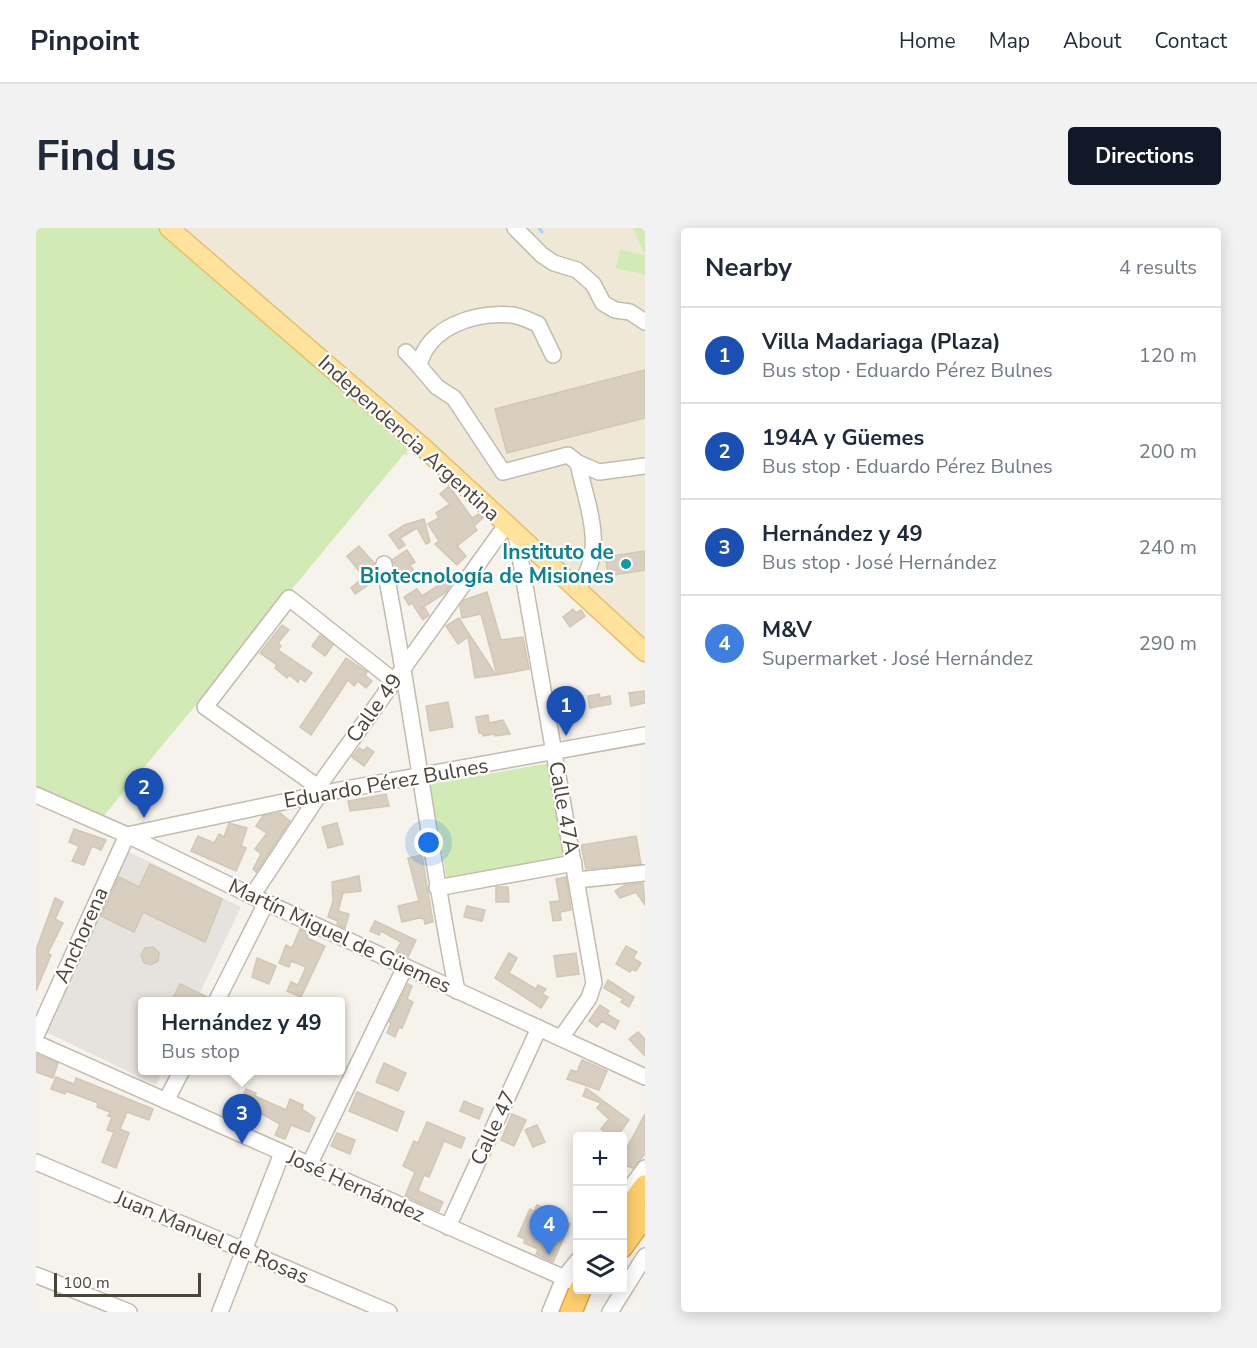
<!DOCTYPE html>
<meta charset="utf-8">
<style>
body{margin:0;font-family:"Nunito Sans",sans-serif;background:#f2f2f3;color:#1f2937}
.controls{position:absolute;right:18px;bottom:18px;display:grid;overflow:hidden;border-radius:6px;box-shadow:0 3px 15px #0003}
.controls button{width:54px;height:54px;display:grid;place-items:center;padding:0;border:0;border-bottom:2px solid #e0e1e3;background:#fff;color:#1f2937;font:30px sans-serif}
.scale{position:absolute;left:18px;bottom:15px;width:147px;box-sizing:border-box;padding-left:6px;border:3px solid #4b4439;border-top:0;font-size:16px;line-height:21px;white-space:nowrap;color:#4b4439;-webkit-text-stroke:4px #fff;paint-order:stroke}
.you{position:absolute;left:393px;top:615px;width:21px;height:21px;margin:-15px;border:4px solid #fff;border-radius:50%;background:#1a73e8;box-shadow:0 0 0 9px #1a73e833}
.badge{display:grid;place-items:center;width:39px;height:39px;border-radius:50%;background:#111827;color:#fff;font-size:20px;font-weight:700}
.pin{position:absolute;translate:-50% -50px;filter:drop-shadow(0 2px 3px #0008)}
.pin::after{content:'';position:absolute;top:32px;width:21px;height:18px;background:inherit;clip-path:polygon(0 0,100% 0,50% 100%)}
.popup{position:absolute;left:102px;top:769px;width:207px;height:78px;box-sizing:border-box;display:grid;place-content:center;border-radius:6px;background:#fff;filter:drop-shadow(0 2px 4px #0005);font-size:20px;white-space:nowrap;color:#747a83}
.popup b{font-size:22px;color:#1f2937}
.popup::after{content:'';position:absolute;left:50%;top:100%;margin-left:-12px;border:12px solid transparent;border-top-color:#fff}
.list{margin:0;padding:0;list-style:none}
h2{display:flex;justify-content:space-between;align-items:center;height:78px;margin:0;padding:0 24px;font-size:26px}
h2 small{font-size:20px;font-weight:400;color:#747a83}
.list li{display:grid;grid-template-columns:39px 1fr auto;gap:18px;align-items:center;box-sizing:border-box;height:96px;padding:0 24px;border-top:2px solid #e0e1e3}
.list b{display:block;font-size:22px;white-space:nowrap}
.list p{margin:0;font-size:20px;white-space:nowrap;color:#747a83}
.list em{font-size:20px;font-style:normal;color:#747a83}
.icon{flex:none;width:33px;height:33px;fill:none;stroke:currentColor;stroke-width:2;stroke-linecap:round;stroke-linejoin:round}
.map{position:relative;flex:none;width:609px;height:1084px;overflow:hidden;border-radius:6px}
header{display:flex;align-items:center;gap:36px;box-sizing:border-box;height:84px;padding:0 30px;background:#fff;border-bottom:2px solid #e0e1e3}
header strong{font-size:28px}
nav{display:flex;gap:33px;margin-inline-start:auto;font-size:21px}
.intro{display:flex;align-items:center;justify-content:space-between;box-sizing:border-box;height:144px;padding:0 36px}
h1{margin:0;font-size:42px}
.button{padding:15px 27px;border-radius:6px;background:#111827;color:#fff;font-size:21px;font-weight:700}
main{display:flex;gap:36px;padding:0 36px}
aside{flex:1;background:#fff;border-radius:6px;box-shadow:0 3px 15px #0003}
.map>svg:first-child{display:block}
.industrial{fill:#e6e2dd}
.education{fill:#efe8d6}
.green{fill:#d2eab5}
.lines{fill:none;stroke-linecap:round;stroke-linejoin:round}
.stream{stroke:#a9d4f2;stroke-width:3}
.building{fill:#d8cfc1;stroke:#d3c7b4;stroke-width:1.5}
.minor-casing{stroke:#c2bbae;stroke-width:18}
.major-casing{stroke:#e6c16a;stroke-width:21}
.highway-casing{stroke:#e0a43c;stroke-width:24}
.minor{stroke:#fff;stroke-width:15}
.major{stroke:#ffe39c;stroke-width:18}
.highway{stroke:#ffcf6e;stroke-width:21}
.culture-dot{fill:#0f9aa8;stroke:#fff;stroke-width:2}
.labels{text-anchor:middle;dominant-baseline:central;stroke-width:4.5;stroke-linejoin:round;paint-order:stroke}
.street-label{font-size:21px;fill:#4b4439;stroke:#fff}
.culture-label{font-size:21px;font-weight:bold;fill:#0d838f;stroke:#fff;text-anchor:end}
</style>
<header>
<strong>Pinpoint</strong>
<nav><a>Home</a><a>Map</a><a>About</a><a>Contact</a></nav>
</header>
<div class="intro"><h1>Find us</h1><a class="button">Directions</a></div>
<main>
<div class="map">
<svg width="609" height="1084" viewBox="0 0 609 1084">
<rect width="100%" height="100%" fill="#f6f3ec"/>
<polygon class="industrial" points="89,622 205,679 160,773 107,774 107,842 127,843 120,857 4,801"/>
<polygon class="education" points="139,0 609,0 609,419"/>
<g class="green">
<polygon points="0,0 125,0 376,217 370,224 373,227 368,226 66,590 0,561"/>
<polygon points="597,0 609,0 609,47 580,40 584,22 609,27"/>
<polygon points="514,535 531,630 411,651 394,556"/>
</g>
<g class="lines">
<polyline class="stream" points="503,0 506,4"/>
</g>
<g class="building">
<polygon points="609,142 609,190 471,225 459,181"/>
<polygon points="413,258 436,290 443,286 447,290 438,298 441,302 421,318 430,328 421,337 399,316 403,313 392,296 403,290 400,285 414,276 404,266"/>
<polygon points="388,291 394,314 390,316 381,300 364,310 369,317 363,321 353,307 368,297"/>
<polygon points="323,318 339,336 341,351 319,366 315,360 328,349 311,328"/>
<polygon points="371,322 379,334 374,337 378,343 367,350 356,332"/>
<polygon points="609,323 609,342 572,348 570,329"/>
<polygon points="413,351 416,355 409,365 384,381 389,380 393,387 387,392 376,375 373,377 368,369 381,361 386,368"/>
<polygon points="451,364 465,412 487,409 493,441 461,447 445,386 426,390 424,378 428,372"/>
<polygon points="537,381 540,385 545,382 549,388 534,399 527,389"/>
<polygon points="423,390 431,403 460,447 439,450 432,409 422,416 410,398"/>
<polygon points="246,397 253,402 242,415 245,418 242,422 276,445 269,454 264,450 262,454 253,447 251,450 239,440 241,437 224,425"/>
<polygon points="284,407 297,417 289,428 276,418"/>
<polygon points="310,430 331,444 329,447 336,453 330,460 322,453 318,458 312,452 275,507 264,499"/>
<polygon points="609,463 609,475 595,478 593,465"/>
<polygon points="563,466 564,470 574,468 575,476 554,480 552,468"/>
<polygon points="412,474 417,499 394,503 390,478"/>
<polygon points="452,487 453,495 467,492 474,506 459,508 459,506 447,508 446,505 443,505 440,489"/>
<polygon points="331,519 338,524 328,538 316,529 323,520 328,523"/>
<polygon points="350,566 353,578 314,583 312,573"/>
<polygon points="244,585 254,593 220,644 217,641 225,626 219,621 231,605 220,598 227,588"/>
<polygon points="193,595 211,600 205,618 210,620 200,643 155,623 162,608 178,615 183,606 188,609"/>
<polygon points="301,595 307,616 292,620 286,599"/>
<polygon points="38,601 70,612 65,622 56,618 48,637 36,633 43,618 33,614"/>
<polygon points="600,608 605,636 550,641 545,617"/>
<polygon points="386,627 397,694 389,696 388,691 383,690 366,694 362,678 383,673 372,630"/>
<polygon points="114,636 186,671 169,714 107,684 98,704 65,688 83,649 103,659"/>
<polygon points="323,648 325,663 307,665 302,683 313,686 309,700 301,696 302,693 292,689 297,673 296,654"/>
<polygon points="530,649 535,682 524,684 525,692 517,693 514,674 524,673 520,651"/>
<polygon points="607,655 609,677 600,664 584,670 579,663 589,657"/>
<polygon points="460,659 472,659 473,674 460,674"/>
<polygon points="19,670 27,674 19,691 27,695 12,725 15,727 0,763 0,722"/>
<polygon points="431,678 449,682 446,693 428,689"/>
<polygon points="339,693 380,712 372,729 360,723 365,714 345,703 343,707 334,703"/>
<polygon points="264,701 273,705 271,710 289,718 265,769 251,763 255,754 262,757 270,739 255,733 253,739 243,735 250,717 256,720"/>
<polygon points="590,718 601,724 597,730 605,735 600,743 596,741 594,744 580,736"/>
<polygon points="117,719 123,725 122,733 115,737 108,735 105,727 109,720"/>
<polygon points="473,725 481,730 473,745 500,761 502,757 510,761 506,766 512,769 505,780 459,750"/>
<polygon points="540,725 543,746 521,749 518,728"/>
<polygon points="221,730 240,738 233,756 216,749"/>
<polygon points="572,752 598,769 593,779 585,774 587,771 568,760"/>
<polygon points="144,756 171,769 170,774 135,774"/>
<polygon points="372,756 376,758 371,771 377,774 366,800 363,799 359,809 351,805 355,795 353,794"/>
<polygon points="564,777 573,783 571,786 583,793 579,801 566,793 561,799 553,793"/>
<polygon points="602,804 609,811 609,828 593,811"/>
<polygon points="0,826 22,835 17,850 0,844"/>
<polygon points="546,832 571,843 563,862 531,851 535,842 541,844"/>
<polygon points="348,835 370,845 362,863 340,854"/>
<polygon points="20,849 38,856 40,850 117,881 113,892 91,884 84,901 93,905 80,940 66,934 78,904 71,902 76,889 72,888 74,884 61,879 62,875 30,863 29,866 15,861"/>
<polygon points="550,860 593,892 581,909 575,909 565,901 573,891 561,880 565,875 547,868"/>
<polygon points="210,861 220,865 219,868 250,882 254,871 267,877 266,881 279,890 273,904 255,897 249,911 239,907 244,896 204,874"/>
<polygon points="321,864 368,884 361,903 313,883"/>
<polygon points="428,873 447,881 443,891 424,883"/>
<polygon points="476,886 490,892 478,918 465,912"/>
<polygon points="609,886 609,926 597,940 586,936 586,929"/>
<polygon points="391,894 429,910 425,920 408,913 393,949 388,947 382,963 407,974 403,983 369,968 379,944 367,938 378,913 382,915"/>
<polygon points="501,897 509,914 497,919 489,902"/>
<polygon points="301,905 319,912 314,926 295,918"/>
<polygon points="501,977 517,984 515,988 534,996 517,1034 500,1026 502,1021 488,1015 489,1011 482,1008 494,981 498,983"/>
</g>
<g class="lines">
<g class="minor-casing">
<g id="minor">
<polyline points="479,0 506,27 518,35 541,42 557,56 567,75 579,82 594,84 609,94"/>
<polyline points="370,124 383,138"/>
<path d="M517,127l-15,-31c-8,-3 -17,-8 -26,-9 -37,-3 -84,11 -93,51l18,21 17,11 49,74 65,-17 10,8c9,45 30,86 -1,126"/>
<polyline points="542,235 563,244 609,238"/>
<polyline points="480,306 558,755 553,770 525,810"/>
<path d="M348,336c28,142 45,285 73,427"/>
<polyline points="282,559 169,479 253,370 358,453"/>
<polyline points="0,567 91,607 216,668 609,849"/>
<polyline points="91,607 304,562 609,507"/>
<polyline points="541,652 609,645"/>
<polyline points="401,660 538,635"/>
<polyline points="216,668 283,567 282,559 470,297"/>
<polyline points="180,774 230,675"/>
<polyline points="0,808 91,607"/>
<polyline points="0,815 542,1056"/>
<polyline points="130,873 146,842"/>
<polyline points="0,934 353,1084"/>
<polyline points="273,937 369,739"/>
<polyline points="586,971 609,940"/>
<polyline points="412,999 503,800"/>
<polyline points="0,1047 93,1084"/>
<polyline points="184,1084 246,925"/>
<polyline points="514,1084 528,1050 542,1032"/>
<polyline points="574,1084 609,1028"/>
</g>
</g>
<g class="major-casing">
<polyline id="major" points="133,0 390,222 609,424"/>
</g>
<g class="highway-casing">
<g id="highway">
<polyline points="586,989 609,958"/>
<polyline points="586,1019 609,987"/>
<polyline points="535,1084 544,1062"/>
</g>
</g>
<use href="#minor" class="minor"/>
<use href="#major" class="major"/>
<use href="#highway" class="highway"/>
</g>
<circle class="culture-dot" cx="590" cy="336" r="6"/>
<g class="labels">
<g class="street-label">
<text transform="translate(373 210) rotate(42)">Independencia Argentina</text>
<text transform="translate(338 480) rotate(-54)">Calle 49</text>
<text transform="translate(350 555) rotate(-10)">Eduardo Pérez Bulnes</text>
<text transform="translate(528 580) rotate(80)">Calle 47A</text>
<text transform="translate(45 707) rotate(-66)">Anchorena</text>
<text transform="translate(304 708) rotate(25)">Martín Miguel de Güemes</text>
<text transform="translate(457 900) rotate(-65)">Calle 47</text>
<text transform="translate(320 958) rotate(24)">José Hernández</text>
<text transform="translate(176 1009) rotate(23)">Juan Manuel de Rosas</text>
</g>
<g class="culture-label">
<text x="578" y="324">Instituto de<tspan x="578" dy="24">Biotecnología de Misiones</tspan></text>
</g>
</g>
</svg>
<div class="controls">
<button>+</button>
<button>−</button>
<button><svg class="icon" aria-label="layers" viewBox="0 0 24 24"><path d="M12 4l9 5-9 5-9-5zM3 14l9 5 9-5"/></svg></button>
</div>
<div class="scale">100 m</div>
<div class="you"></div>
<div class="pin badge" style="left:530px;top:508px;background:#1a4fb4">1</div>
<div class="pin badge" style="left:108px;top:590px;background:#1a4fb4">2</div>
<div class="pin badge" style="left:206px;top:916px;background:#1a4fb4">3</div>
<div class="popup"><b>Hernández y 49</b>Bus stop</div>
<div class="pin badge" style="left:513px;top:1027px;background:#3f7fe0">4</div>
</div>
<aside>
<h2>Nearby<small>4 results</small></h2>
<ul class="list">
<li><span class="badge" style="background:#1a4fb4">1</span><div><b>Villa Madariaga (Plaza)</b><p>Bus stop · Eduardo Pérez Bulnes</p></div><em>120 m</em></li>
<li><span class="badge" style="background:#1a4fb4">2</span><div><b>194A y Güemes</b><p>Bus stop · Eduardo Pérez Bulnes</p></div><em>200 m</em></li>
<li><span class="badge" style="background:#1a4fb4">3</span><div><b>Hernández y 49</b><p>Bus stop · José Hernández</p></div><em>240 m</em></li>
<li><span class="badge" style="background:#3f7fe0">4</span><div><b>M&amp;V</b><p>Supermarket · José Hernández</p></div><em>290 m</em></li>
</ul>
</aside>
</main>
